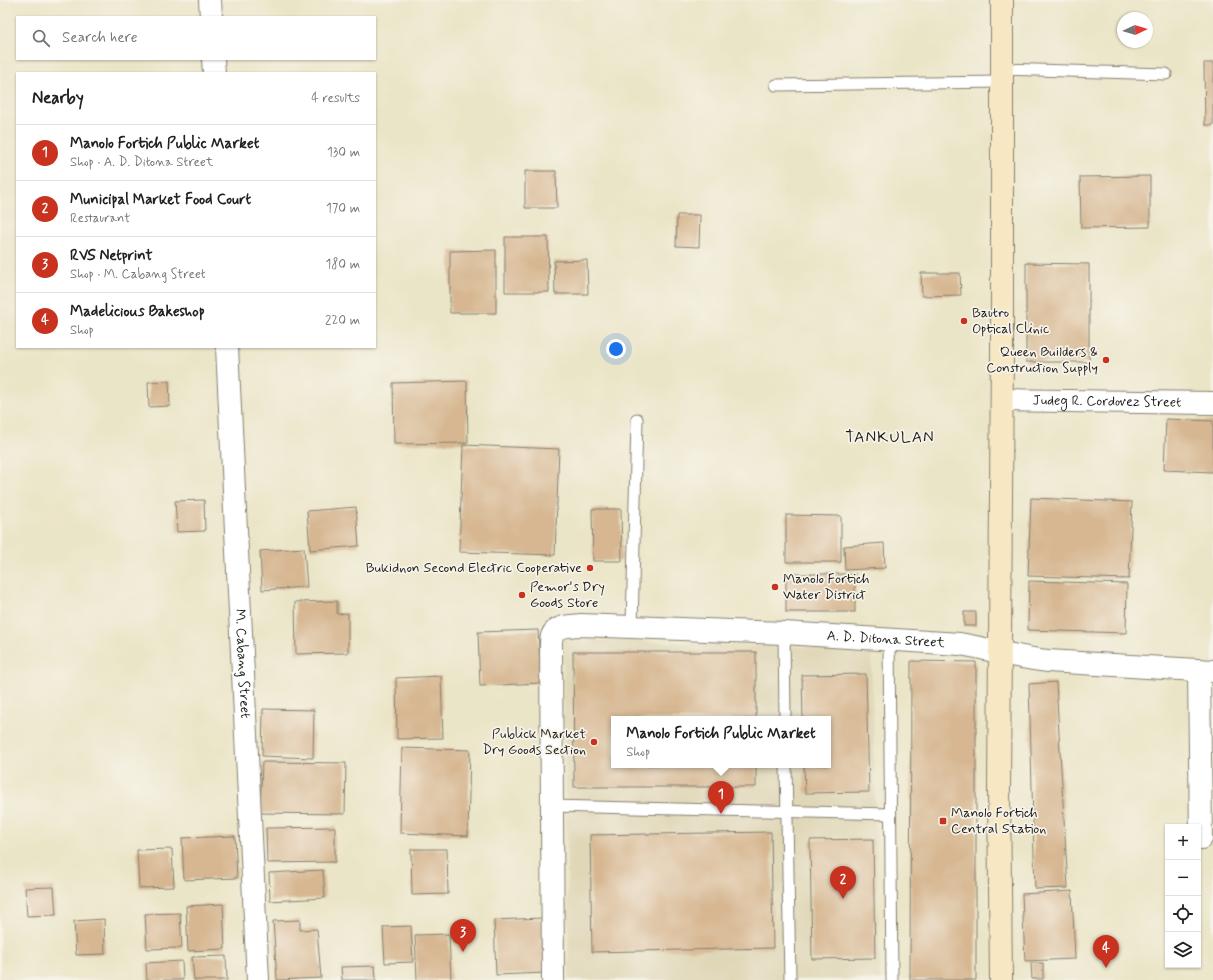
<!DOCTYPE html>
<meta charset="utf-8">
<style>
body{margin:0;font-family:Mynerve,sans-serif;background:#f2f2f2;color:#202124}
.controls{position:absolute;right:12px;bottom:12px;display:grid;overflow:hidden;border-radius:0px;box-shadow:0 1px 3px #0004}
.controls button{width:36px;height:36px;display:grid;place-items:center;padding:0;border:0;border-bottom:1px solid #e0e0e0;background:#fff;color:#202124;font:20px sans-serif}
.compass{position:absolute;left:1117px;top:12px;width:36px;height:36px;border-radius:50%;background:#fff;box-shadow:0 1px 3px #0004;rotate:86deg}
.you{position:absolute;left:616px;top:349px;width:14px;height:14px;margin:-10px;border:3px solid #fff;border-radius:50%;background:#1a73e8;box-shadow:0 0 0 6px #1a73e833}
.badge{display:grid;place-items:center;width:26px;height:26px;border-radius:50%;background:#c8321e;color:#fff;font-size:13px;font-weight:700}
.pin{position:absolute;translate:-50% -33px;filter:drop-shadow(0 1px 2px #0008)}
.pin::after{content:'';position:absolute;top:21px;width:14px;height:12px;background:inherit;clip-path:polygon(0 0,100% 0,50% 100%)}
.popup{position:absolute;left:611px;top:716px;width:220px;height:52px;box-sizing:border-box;display:grid;place-content:center;border-radius:0px;background:#fff;filter:drop-shadow(0 1px 3px #0005);font-size:13px;white-space:nowrap;color:#757577}
.popup b{font-size:15px;color:#202124}
.popup::after{content:'';position:absolute;left:50%;top:100%;margin-left:-8px;border:8px solid transparent;border-top-color:#fff}
.list{margin:0;padding:0;list-style:none}
h2{display:flex;justify-content:space-between;align-items:center;height:52px;margin:0;padding:0 16px;font-size:17px}
h2 small{font-size:13px;font-weight:400;color:#757577}
.list li{display:grid;grid-template-columns:26px 1fr auto;gap:12px;align-items:center;box-sizing:border-box;height:56px;padding:0 16px;border-top:1px solid #e0e0e0}
.list b{display:block;font-size:15px;white-space:nowrap}
.list p{margin:0;font-size:13px;white-space:nowrap;color:#757577}
.list em{font-size:13px;font-style:normal;color:#757577}
.icon{flex:none;width:22px;height:22px;fill:none;stroke:currentColor;stroke-width:2;stroke-linecap:round;stroke-linejoin:round}
.map{position:relative;flex:none;width:1213px;height:980px;overflow:hidden}
.search{position:absolute;background:#fff;box-shadow:0 1px 3px #0004;left:16px;top:16px;width:360px;height:44px;display:flex;align-items:center;gap:10px;box-sizing:border-box;padding:0 14px;border-radius:0px;color:#757577;font-size:15px}
.panel{position:absolute;background:#fff;box-shadow:0 1px 3px #0004;left:16px;top:72px;width:360px;height:276px;border-radius:0px}
.map>svg:first-child{display:block}
.built{fill:#e0d7b7;fill-rule:evenodd}
.building{fill:#d7b792}
.lines{fill:none;stroke-linecap:round;stroke-linejoin:round}
.lane-casing{stroke:#848072;stroke-width:13}
.street-casing{stroke:#848072;stroke-width:24}
.secondary-casing{stroke:#848072;stroke-width:24}
.lane{stroke:#fff;stroke-width:11}
.street{stroke:#fff;stroke-width:22}
.secondary{stroke:#f7e8c3;stroke-width:22}
.poi-dot{fill:#c8321e;stroke:#f7f3e8;stroke-width:1.5}
.labels{text-anchor:middle;dominant-baseline:central;stroke-width:3.5;stroke-linejoin:round;paint-order:stroke}
.poi-label{font-size:14px;fill:#1c1c1c;stroke:#f7f3e8;text-anchor:start}
.street-label{font-size:14px;fill:#1c1c1c;stroke:#f7f3e8}
.quarter-label{font-size:16px;letter-spacing:1px;fill:#1c1c1c;stroke:#f7f3e8}
</style>
<div class="map">
<svg width="1213" height="980" viewBox="0 0 1213 980">
<rect width="100%" height="100%" fill="#f7f3e8"/>
<filter id="ink" filterUnits="userSpaceOnUse"><feTurbulence type="fractalNoise" baseFrequency=".025" numOctaves="2"/><feDisplacementMap in="SourceGraphic" scale="8" xChannelSelector="R" yChannelSelector="G"/><feConvolveMatrix kernelMatrix="1 2 1 2 8 2 1 2 1" color-interpolation-filters="sRGB"/></filter>
<filter id="wash" filterUnits="userSpaceOnUse"><feTurbulence type="fractalNoise" baseFrequency=".012" numOctaves="4" result="noise"/><feDisplacementMap in="SourceGraphic" scale="16" xChannelSelector="R" yChannelSelector="G"/><feGaussianBlur stdDeviation="0.9" result="paint"/><feColorMatrix in="noise" values="0 0 0 0 0 0 0 0 0 0 0 0 0 0 0 0 0 1.4 0 .05"/><feComposite in="paint" operator="in"/></filter>
<g filter="url(#wash)">
<rect width="100%" height="100%" fill="#ebe5c8"/>
<path class="built" d="M563,639l308,10 9,331h-311zM614,719h214v46h-214z"/>
<g id="blocks">
<g class="building">
<polygon points="1204,63 1213,63 1213,125 1205,125"/>
<polygon points="525,171 556,171 557,208 525,208"/>
<polygon points="1150,176 1150,227 1081,228 1080,177"/>
<polygon points="677,215 700,215 699,247 676,246"/>
<polygon points="505,237 548,237 549,292 505,292"/>
<polygon points="496,250 496,313 450,313 450,251"/>
<polygon points="587,260 588,294 555,294 554,261"/>
<polygon points="1026,263 1089,264 1089,362 1026,362"/>
<polygon points="921,273 960,273 961,295 922,296"/>
<polygon points="169,381 170,406 149,407 148,382"/>
<polygon points="467,381 468,443 394,444 393,383"/>
<polygon points="1166,419 1213,421 1213,472 1164,470"/>
<polygon points="463,445 559,449 555,555 459,552"/>
<polygon points="1031,498 1132,502 1129,579 1028,576"/>
<polygon points="204,500 205,531 177,532 175,501"/>
<polygon points="356,507 359,546 310,550 307,511"/>
<polygon points="592,509 621,509 622,561 593,561"/>
<polygon points="786,515 841,516 841,562 786,562"/>
<polygon points="884,543 885,568 845,570 844,546"/>
<polygon points="304,548 307,587 262,590 260,551"/>
<rect x="786" y="574" width="69" height="38"/>
<polygon points="1029,581 1127,584 1126,633 1028,630"/>
<polygon points="337,601 337,614 348,613 348,653 296,654 295,602"/>
<rect x="964" y="612" width="12" height="14"/>
<polygon points="538,630 541,683 480,686 478,632"/>
<polygon points="573,652 756,652 756,719 614,719 614,765 756,765 756,787 574,787"/>
<polygon points="911,661 976,662 976,980 910,980"/>
<polygon points="866,674 869,792 805,793 804,765 828,765 828,719 803,719 802,675"/>
<polygon points="441,676 443,738 397,739 396,678"/>
<polygon points="1056,682 1068,888 1035,889 1029,684"/>
<polygon points="263,709 314,710 313,758 262,756"/>
<polygon points="402,748 470,750 468,836 400,833"/>
<polygon points="262,762 346,763 345,814 260,813"/>
<polygon points="335,827 335,862 267,863 266,828"/>
<polygon points="771,832 773,948 592,952 590,835"/>
<polygon points="235,836 237,878 184,880 182,838"/>
<polygon points="873,839 875,958 812,959 810,840"/>
<polygon points="172,849 174,887 139,888 137,850"/>
<polygon points="411,849 447,849 448,894 412,895"/>
<polygon points="323,870 325,898 270,901 269,873"/>
<polygon points="54,887 56,915 27,916 25,888"/>
<polygon points="1072,891 1075,959 1025,961 1022,894"/>
<polygon points="223,904 225,949 188,951 186,906"/>
<polygon points="180,913 182,948 147,949 145,914"/>
<polygon points="543,918 546,973 496,975 494,920"/>
<polygon points="104,919 105,954 76,955 74,921"/>
<polygon points="300,920 300,930 317,929 321,978 277,980 273,921"/>
<polygon points="411,926 413,962 385,963 383,927"/>
<polygon points="449,934 451,980 417,980 415,935"/>
<polygon points="226,956 227,980 194,980 192,957"/>
<polygon points="182,961 183,980 147,980 146,963"/>
<polygon points="1031,963 1043,963 1043,979 1032,979"/>
<polygon points="375,966 376,980 342,980 341,967"/>
</g>
</g>
</g>
<g filter="url(#ink)">
<use href="#blocks" fill-opacity="0" stroke="#848072" stroke-width="1"/>
<g class="lines">
<g class="lane-casing">
<g id="lane">
<polyline points="1002,69 1166,74"/>
<polyline points="776,85 1002,82"/>
<polyline points="632,627 637,419"/>
<polyline points="784,633 785,719"/>
<polyline points="889,640 892,980"/>
<polyline points="786,765 790,980"/>
<polyline points="551,806 890,814"/>
</g>
</g>
<g class="street-casing">
<g id="street">
<polyline points="210,0 211,17"/>
<polyline points="213,59 214,73"/>
<path id="s1" d="M227,347l31,633"/>
<path id="s2" d="M1002,400l211,3"/>
<polyline points="1199,670 1201,838"/>
<path id="s3" d="M553,980l-2,-334c0,-3 0,-7 1,-10 4,-11 20,-10 29,-11l203,8 176,11c30,5 58,14 88,17l165,10"/>
</g>
</g>
<g class="secondary-casing">
<polyline id="secondary" points="1001,980 999,791 1002,349 1002,0"/>
</g>
<use href="#lane" class="lane"/>
<use href="#street" class="street"/>
<use href="#secondary" class="secondary"/>
</g>
</g>
<g class="poi-dot">
<circle cx="964" cy="321" r="4"/>
<circle cx="1106" cy="360" r="4"/>
<circle cx="590" cy="568" r="4"/>
<circle cx="775" cy="587" r="4"/>
<circle cx="522" cy="595" r="4"/>
<circle cx="594" cy="742" r="4"/>
<rect x="939" y="817" width="8" height="8" rx="2"/>
</g>
<g class="labels">
<g class="poi-label">
<text x="972" y="313">Bautro<tspan x="972" dy="16">Optical Clinic</tspan></text>
<text x="1098" y="352" text-anchor="end">Queen Builders &amp;<tspan x="1098" dy="16">Construction Supply</tspan></text>
<text x="582" y="568" text-anchor="end">Bukidnon Second Electric Cooperative</text>
<text x="783" y="579">Manolo Fortich<tspan x="783" dy="16">Water District</tspan></text>
<text x="530" y="587">Pemor's Dry<tspan x="530" dy="16">Goods Store</tspan></text>
<text x="586" y="734" text-anchor="end">Publick Market<tspan x="586" dy="16">Dry Goods Section</tspan></text>
<text x="951" y="813">Manolo Fortich<tspan x="951" dy="16">Central Station</tspan></text>
</g>
<g class="street-label">
<text stroke="none"><textPath href="#s2" startOffset="105">Judeg R. Cordovez Street</textPath></text>
<text stroke="none"><textPath href="#s3" startOffset="682">A. D. Ditona Street</textPath></text>
<text stroke="none"><textPath href="#s1" startOffset="317">M. Cabang Street</textPath></text>
</g>
<g class="quarter-label">
<text x="890" y="437">TANKULAN</text>
</g>
</g>
</svg>
<div class="controls">
<button>+</button>
<button>−</button>
<button><svg class="icon" aria-label="locate" viewBox="0 0 24 24"><circle cx="12" cy="12" r="6"/><path d="M12 2v4M12 18v4M2 12h4M18 12h4"/></svg></button>
<button><svg class="icon" aria-label="layers" viewBox="0 0 24 24"><path d="M12 4l9 5-9 5-9-5zM3 14l9 5 9-5"/></svg></button>
</div>
<svg class="compass" viewBox="-18 -18 36 36"><path d="M0-13l5 13h-10z" fill="#e53935"/><path d="M0 13l5-13h-10z" fill="#757577"/></svg>
<div class="you"></div>
<div class="pin badge" style="left:721px;top:814px">1</div>
<div class="popup"><b>Manolo Fortich Public Market</b>Shop</div>
<div class="pin badge" style="left:843px;top:899px">2</div>
<div class="pin badge" style="left:463px;top:952px">3</div>
<div class="pin badge" style="left:1106px;top:968px">4</div>
<div class="search"><svg class="icon" aria-label="search" viewBox="0 0 24 24"><circle cx="10" cy="10" r="6"/><path d="M15 15l6 6"/></svg>Search here</div>
<section class="panel">
<h2>Nearby<small>4 results</small></h2>
<ul class="list">
<li><span class="badge">1</span><div><b>Manolo Fortich Public Market</b><p>Shop · A. D. Ditona Street</p></div><em>130 m</em></li>
<li><span class="badge">2</span><div><b>Municipal Market Food Court</b><p>Restaurant</p></div><em>170 m</em></li>
<li><span class="badge">3</span><div><b>RVS Netprint</b><p>Shop · M. Cabang Street</p></div><em>180 m</em></li>
<li><span class="badge">4</span><div><b>Madelicious Bakeshop</b><p>Shop</p></div><em>220 m</em></li>
</ul>
</section>
</div>
